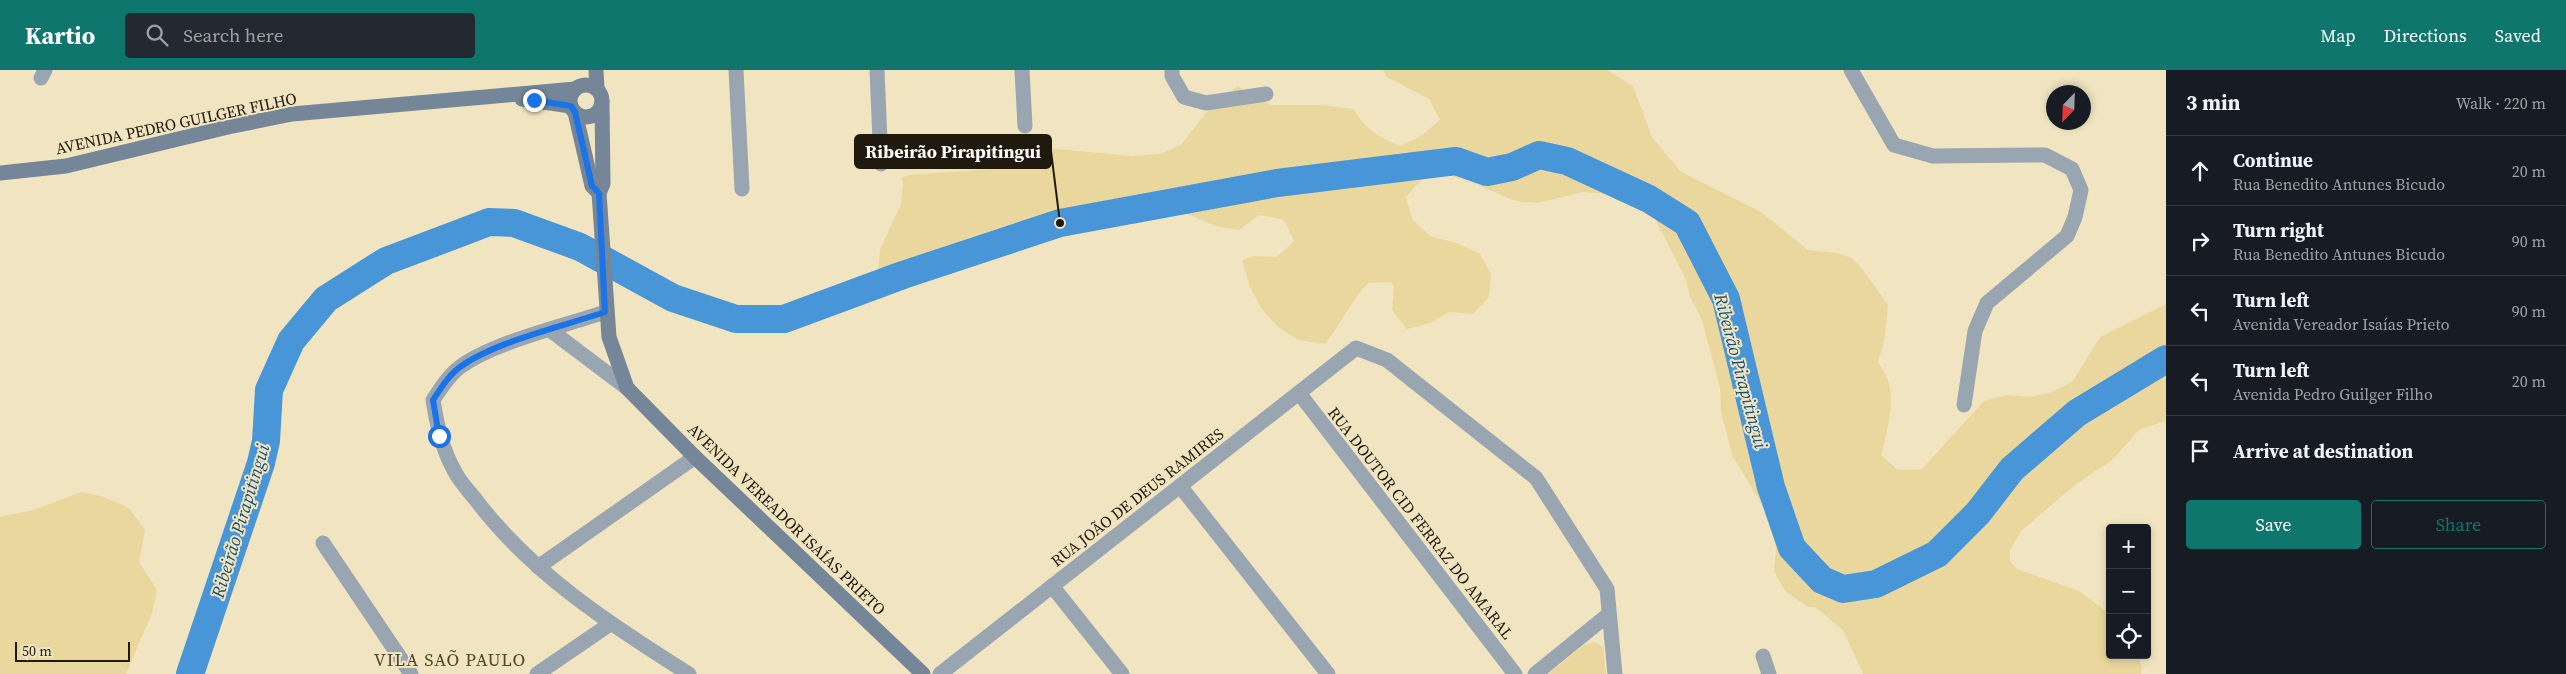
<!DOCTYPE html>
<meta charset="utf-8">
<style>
body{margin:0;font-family:"Source Serif 4",serif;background:#242831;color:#f1f3f6}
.controls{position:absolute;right:15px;bottom:15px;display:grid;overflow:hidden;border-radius:5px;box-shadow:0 2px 8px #0003}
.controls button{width:45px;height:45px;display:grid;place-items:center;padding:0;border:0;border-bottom:1px solid #363941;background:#171b24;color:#f1f3f6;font:25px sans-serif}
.compass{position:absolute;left:2046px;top:15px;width:45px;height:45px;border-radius:50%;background:#171b24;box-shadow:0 2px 8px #0003;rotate:203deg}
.scale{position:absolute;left:15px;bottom:12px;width:115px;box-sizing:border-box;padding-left:5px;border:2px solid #1f1a0d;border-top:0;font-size:14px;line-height:18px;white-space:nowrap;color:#1f1a0d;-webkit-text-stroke:4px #f1e5c1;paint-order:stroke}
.stop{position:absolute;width:15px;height:15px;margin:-11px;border:4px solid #1a73e8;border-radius:50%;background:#fff}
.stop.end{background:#1a73e8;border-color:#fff;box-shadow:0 1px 5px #0008}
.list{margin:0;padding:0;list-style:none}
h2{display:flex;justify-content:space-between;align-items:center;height:65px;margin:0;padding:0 20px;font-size:21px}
h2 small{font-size:16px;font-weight:400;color:#9ea1a6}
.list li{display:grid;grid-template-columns:32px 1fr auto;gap:15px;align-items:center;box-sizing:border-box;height:70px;padding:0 20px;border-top:1px solid #363941}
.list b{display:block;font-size:19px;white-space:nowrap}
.list p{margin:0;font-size:16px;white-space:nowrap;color:#9ea1a6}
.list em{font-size:16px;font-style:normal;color:#9ea1a6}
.actions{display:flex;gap:10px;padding:15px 20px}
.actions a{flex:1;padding:11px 0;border:1px solid #0f766e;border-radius:5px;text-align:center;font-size:18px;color:#0f766e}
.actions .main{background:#0f766e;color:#fff}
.icon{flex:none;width:28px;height:28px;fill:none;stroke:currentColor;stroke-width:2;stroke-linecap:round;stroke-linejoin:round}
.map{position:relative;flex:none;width:2166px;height:604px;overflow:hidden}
header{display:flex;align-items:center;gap:30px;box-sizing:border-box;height:70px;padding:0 25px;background:#0f766e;color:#fff}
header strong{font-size:24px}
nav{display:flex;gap:28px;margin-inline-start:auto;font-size:18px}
.search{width:350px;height:45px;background:#242831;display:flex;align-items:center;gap:12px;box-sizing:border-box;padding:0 18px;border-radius:5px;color:#9ea1a6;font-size:19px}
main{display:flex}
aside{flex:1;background:#171b24}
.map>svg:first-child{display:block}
.green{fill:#ead79d}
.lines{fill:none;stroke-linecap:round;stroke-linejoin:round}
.river{stroke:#4895d8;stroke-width:28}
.street{stroke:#99a5b1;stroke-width:15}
.secondary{stroke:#748697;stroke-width:15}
.route{stroke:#1a73e8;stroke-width:6}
.labels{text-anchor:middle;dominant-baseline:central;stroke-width:4;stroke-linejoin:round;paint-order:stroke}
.street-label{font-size:16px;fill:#1f1a0d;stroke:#f1e5c1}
.water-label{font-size:18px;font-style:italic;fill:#164e7b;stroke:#f1e5c1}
.neighbourhood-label{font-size:18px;letter-spacing:1px;fill:#514627;stroke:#f1e5c1}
.leader{fill:none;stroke:#1f1a0d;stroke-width:2}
.callout-dot{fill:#1f1a0d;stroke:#f1e5c1;stroke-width:2}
.callout{fill:#1f1a0d;stroke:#1f1a0d;stroke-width:2}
.callout-label{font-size:18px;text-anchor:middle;font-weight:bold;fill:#fff}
</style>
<header>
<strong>Kartio</strong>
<div class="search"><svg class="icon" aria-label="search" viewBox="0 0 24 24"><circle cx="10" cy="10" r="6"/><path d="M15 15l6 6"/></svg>Search here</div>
<nav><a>Map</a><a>Directions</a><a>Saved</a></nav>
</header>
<main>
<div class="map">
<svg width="2166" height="604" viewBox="0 0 2166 604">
<rect width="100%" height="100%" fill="#f1e5c1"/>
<g class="green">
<path d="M1383,0h224l26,16 19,51 29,35 80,40 47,38 29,3 15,5 12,13 24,34 -3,32 -7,25c4,7 9,14 11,22 5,23 -2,49 -8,71l17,15 24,-1 62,-68 23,-6 23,2 22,-5 21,-11 27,-44 66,-33v117l-26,8 -28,31 -36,24 -55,47 -11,19v11l7,8 62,22 31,23v41h26l6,11 -1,8h-278l-20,-44 -28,-23h-7l-23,-16 -11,-20 2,-23 -6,-31 -37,-60 -12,-45 -1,-24 -18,-68 -11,-21 -6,-22 -32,-62 -22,-14 -25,-7 -23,-2 -45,11 -23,-2 -46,-20 -25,-7 -23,6 -15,17 6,22 18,17 27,7 23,11 11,20 -2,23 -16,17 -23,-2 -20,11 -23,6 -15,-19 2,-23 -3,-5 -23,1c-18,19 -27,41 -43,61l-27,-4 -21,-14 -16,-18 -11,-21 -8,-27 12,-4 23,1 17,-16 -10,-21 -25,-5 -20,15 -24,-4 -28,-12 -25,-5h-23l-45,13h-23l-43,21 -23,6 -24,3 -48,18 -41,12 -14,-9 2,-23 21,-46 2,-23 -2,-3 8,-3 82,-6 54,-21 87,8 28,-2 21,-9 24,-31 33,-28 16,12 18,7h48l34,4c10,20 26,28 46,37l21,-10 19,-16 -11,-21 -42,-22z"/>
<polygon points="82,422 104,427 129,438 145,460 139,492 157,520 152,543 126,604 0,604 0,447 33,440"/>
<polygon points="1595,572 1603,577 1606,604 1548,604 1584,575"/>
</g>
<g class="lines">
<polyline class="river" points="190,604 261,393 266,371 269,320 291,271 326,229 386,191 489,152 514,153 580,177 673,228 736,249 784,249 903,205 1060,153 1277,113 1456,91 1487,102 1512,97 1539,85 1567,91 1649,129 1687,153 1726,229 1771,417 1792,478 1822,510 1843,519 1876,514 1937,484 1978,443 2012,399 2077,343 2166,289"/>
<g class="street">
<polyline points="736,0 742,119"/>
<polyline points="877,0 881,94"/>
<polyline points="1022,0 1025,56"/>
<polyline points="1172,0 1172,6 1184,27 1206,33 1266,24"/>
<polyline points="1851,0 1894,75 1933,86 2045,85 2072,99 2081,120 2075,147 2067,166 1987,233 1975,261 1964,335"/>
<polyline points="41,8 45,0"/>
<path d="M605,242c-41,14 -111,30 -145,55 -11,8 -19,21 -27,33 4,25 9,49 22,72 5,10 14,19 21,28 56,74 135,125 213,174"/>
<polyline points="550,260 627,318"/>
<polyline points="1299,323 1515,604"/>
<polyline points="1180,416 1328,604"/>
<polyline points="323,473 411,604"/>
<polyline points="538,497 695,387"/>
<polyline points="1052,516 1122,604"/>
<polyline points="1763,586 1769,604"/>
<polyline points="537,604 610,554"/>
<polyline points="940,604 1356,278 1387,290 1536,408 1607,519 1615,604"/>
<polyline points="1535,604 1609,544"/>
</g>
<g class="secondary">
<polyline points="596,0 597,19"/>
<circle cx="586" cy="31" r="16"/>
<polyline points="522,29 571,36"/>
<polyline points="602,31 603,114 599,123 609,267 627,318 695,387 923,604"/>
<polyline points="575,42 592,116 599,123"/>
<polyline points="0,103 66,96 228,57 292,44 575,19"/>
</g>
</g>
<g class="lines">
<path class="route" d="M439,366l-6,-36c8,-12 16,-25 27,-33 34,-25 104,-41 145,-55l-6,-119 -7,-7 -17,-74 -4,-6 -37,-6"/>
</g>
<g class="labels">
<g class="street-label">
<text transform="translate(176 53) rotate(-12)">AVENIDA PEDRO GUILGER FILHO</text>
<text transform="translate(1137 427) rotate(-38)">RUA JOÃO DE DEUS RAMIRES</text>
<text transform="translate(787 449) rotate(44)">AVENIDA VEREADOR ISAÍAS PRIETO</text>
<text transform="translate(1421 453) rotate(52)">RUA DOUTOR CID FERRAZ DO AMARAL</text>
</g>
<g class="water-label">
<text transform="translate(1741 301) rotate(75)">Ribeirão Pirapitingui</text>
<text transform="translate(240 451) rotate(-73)">Ribeirão Pirapitingui</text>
</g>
<g class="neighbourhood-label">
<text x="450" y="589">VILA SAÕ PAULO</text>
</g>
</g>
<path class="leader" d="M1060 153L1051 81"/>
<circle class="callout-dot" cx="1060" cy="153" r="5"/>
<rect class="callout" x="855" y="65" width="196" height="33" rx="5"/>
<g class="callout-label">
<text x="953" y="88">Ribeirão Pirapitingui</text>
</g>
</svg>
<div class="controls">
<button>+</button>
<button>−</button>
<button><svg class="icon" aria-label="locate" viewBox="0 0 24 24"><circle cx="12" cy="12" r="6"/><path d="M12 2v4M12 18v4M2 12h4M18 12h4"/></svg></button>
</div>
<svg class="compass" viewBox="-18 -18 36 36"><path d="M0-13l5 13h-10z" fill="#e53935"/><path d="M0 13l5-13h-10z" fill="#9ea1a6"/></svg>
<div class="scale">50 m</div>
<div class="stop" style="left:439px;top:366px"></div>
<div class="stop end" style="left:534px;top:30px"></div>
</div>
<aside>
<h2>3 min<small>Walk · 220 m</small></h2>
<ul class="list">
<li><svg class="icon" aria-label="ahead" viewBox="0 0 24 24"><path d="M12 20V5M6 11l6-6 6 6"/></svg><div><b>Continue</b><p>Rua Benedito Antunes Bicudo</p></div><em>20 m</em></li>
<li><svg class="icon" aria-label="right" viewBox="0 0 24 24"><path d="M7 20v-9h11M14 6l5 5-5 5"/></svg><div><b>Turn right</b><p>Rua Benedito Antunes Bicudo</p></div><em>90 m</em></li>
<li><svg class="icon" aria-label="left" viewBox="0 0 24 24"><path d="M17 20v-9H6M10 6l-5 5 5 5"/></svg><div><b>Turn left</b><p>Avenida Vereador Isaías Prieto</p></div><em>90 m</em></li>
<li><svg class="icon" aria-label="left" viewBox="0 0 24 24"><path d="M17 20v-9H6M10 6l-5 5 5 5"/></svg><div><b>Turn left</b><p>Avenida Pedro Guilger Filho</p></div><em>20 m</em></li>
<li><svg class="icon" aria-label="arrive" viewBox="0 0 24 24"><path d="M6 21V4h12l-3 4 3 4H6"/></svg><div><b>Arrive at destination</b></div></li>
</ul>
<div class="actions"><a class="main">Save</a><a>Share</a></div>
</aside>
</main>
